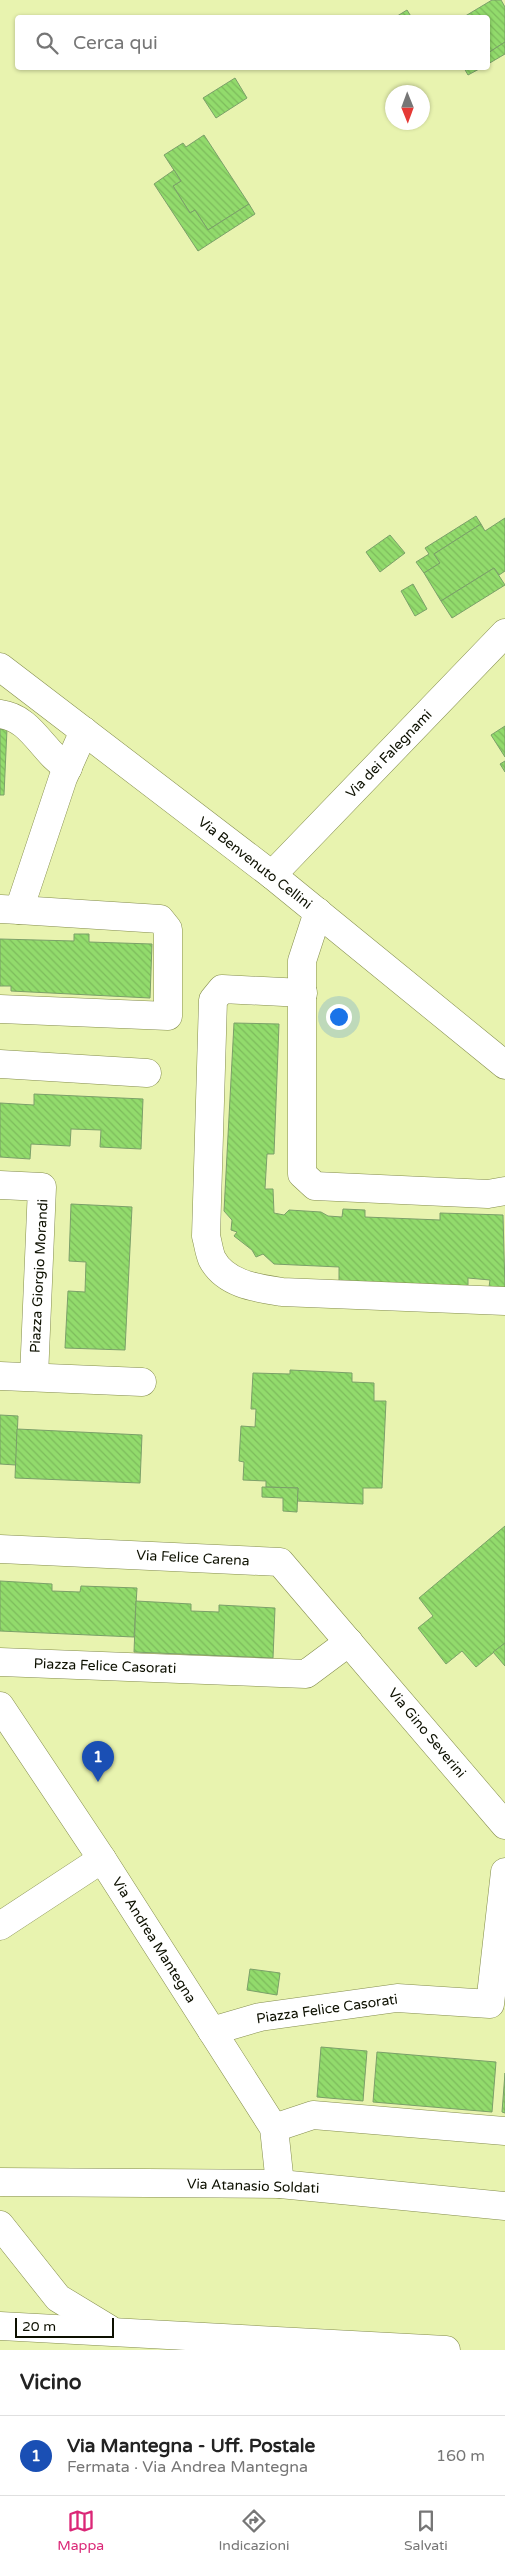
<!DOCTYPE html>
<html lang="it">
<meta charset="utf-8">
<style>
body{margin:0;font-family:"Varela Round",sans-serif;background:#f6f6f6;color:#222}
.compass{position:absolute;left:385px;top:85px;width:45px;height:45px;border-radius:50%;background:#fff;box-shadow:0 1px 4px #0004;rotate:179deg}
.scale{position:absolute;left:15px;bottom:12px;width:99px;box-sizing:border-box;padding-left:5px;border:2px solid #0d1000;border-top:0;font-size:14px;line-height:18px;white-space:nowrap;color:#0d1000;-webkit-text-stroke:4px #fff;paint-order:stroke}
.you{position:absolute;left:338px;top:1016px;width:18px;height:18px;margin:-12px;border:4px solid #fff;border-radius:50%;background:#1a73e8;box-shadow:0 0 0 8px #1a73e833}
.badge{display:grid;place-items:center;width:32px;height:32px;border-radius:50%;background:#db2777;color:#fff;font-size:16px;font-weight:700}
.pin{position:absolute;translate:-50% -41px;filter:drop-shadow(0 1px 2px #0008)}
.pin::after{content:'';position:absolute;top:26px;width:18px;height:15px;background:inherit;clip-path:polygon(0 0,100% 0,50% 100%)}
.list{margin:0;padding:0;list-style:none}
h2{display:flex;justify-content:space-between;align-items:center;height:65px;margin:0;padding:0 20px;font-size:21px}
h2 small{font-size:16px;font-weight:400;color:#767676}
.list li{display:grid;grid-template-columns:32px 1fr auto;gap:15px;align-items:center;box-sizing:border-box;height:80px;padding:0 20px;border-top:1px solid #e0e0e0}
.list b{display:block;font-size:19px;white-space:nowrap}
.list p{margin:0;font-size:16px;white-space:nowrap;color:#767676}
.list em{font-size:16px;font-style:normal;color:#767676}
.icon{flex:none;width:28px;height:28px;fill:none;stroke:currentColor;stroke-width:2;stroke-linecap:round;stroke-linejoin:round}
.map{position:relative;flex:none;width:505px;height:2350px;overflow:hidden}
.search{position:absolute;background:#fff;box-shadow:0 1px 4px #0004;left:15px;right:15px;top:15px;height:55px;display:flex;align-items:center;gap:12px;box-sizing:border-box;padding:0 18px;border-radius:5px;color:#767676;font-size:19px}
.sheet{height:145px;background:#fff}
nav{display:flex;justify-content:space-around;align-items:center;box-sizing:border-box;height:70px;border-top:1px solid #e0e0e0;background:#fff;font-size:14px;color:#767676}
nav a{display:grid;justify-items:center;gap:2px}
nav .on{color:#db2777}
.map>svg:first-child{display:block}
.building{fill:url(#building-back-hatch);stroke:#7ba069}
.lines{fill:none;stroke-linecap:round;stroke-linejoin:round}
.minor-casing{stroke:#848d4d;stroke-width:29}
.minor{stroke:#fff;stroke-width:28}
.labels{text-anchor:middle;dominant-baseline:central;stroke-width:4.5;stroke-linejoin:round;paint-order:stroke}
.street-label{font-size:14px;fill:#0d1000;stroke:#fff}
</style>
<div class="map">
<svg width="505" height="2350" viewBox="0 0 505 2350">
<defs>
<pattern id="building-back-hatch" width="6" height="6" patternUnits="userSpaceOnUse" patternTransform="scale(1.25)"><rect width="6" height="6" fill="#92db6c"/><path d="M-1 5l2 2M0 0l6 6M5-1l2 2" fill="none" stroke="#7dbb5c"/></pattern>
</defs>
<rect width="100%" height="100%" fill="#e8f3af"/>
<g class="building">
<polygon points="492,0 501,0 505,7 505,42 488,53 488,18 462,18"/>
<polygon points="407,10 412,18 394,18"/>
<polygon points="505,42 505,54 488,64 488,53"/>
<polygon points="464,68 481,68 468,75"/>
<polygon points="235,78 247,98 216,118 203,98"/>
<polygon points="204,135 249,204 208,230 195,210 190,213 173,186 181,181 164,155 183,143 186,147"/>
<polygon points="174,170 181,181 173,186 190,213 195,210 208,230 249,204 255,214 198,251 154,184"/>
<polygon points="476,516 481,524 434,554 440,563 424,573 416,562 429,554 425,548"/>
<polygon points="505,518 505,571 499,575 494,568 441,601 424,573 440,563 434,554 481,524 485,531"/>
<polygon points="390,535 405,553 380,572 366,552"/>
<polygon points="494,568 505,585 452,618 441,601"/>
<polygon points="413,584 427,609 415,616 401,591"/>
<polygon points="505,726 505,757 491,735"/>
<polygon points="0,729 7,729 4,795 0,795"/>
<polygon points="505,761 505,772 500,764"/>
<polygon points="74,934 89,934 89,942 152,944 150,998 11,991 11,986 0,986 0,939 74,941"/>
<polygon points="234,1023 279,1024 274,1154 267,1154 265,1189 273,1189 274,1213 284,1215 289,1210 321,1212 328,1216 342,1217 343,1209 365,1210 365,1217 440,1220 440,1213 503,1215 505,1288 489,1287 490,1280 468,1278 468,1286 339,1281 339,1267 274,1264 263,1254 256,1257 252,1250 234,1236 237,1232 231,1230 232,1220 224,1211"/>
<polygon points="34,1094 143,1099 141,1149 100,1147 101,1130 71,1129 70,1146 31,1144 30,1159 0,1157 0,1103 34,1105"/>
<polygon points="71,1204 132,1207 125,1350 65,1348 68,1291 85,1292 86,1262 69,1261"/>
<polygon points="290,1370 352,1373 352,1382 374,1383 374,1401 386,1401 382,1488 363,1488 363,1504 297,1501 298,1488 266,1487 266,1481 243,1480 244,1462 239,1461 241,1426 255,1427 256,1409 251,1409 253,1373 290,1374"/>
<polygon points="0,1415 18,1416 16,1465 0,1464"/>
<polygon points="17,1429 142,1435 140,1483 15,1478"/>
<polygon points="262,1487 298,1488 297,1512 283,1511 283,1498 262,1497"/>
<polygon points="505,1526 505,1643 476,1667 462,1651 446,1664 418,1628 433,1616 419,1598"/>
<polygon points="0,1581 52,1584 52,1591 80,1592 81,1586 137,1588 134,1637 0,1631"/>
<polygon points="136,1601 191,1604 191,1611 219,1612 219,1605 275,1608 273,1658 134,1652"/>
<polygon points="505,1643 505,1666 493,1652"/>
<polygon points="250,1969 280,1973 277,1995 247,1990"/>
<polygon points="321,2047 367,2051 363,2101 317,2097"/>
<polygon points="377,2052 496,2062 492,2112 373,2102"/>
<polygon points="505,2073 505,2113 502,2112"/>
</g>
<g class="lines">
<g class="minor-casing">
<g id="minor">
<polyline points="0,667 272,875 505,1065"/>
<path d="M0,714c32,4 42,38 68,54"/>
<polyline points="272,875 505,633"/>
<polyline points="1,909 19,910 63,778 84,731"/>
<polyline points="318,912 302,961 302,1174 315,1186 488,1194 505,1191"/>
<path d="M303,993l-81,-4 -9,11 -7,236c2,7 3,16 6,23 13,25 44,29 70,33l223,9"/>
<polyline points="0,1009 168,1016 168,929 160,919 19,910"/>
<polyline points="0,1064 147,1073"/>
<polyline points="0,1185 42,1187 34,1377"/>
<polyline points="0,1376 142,1382"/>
<polyline points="0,1549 280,1562 505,1825"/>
<polyline points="0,1662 306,1674 349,1642"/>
<polyline points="0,1706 102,1859 274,2128 280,2184"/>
<polyline points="0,1926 102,1859"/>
<polyline points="212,2031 260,2017 397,1998 490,2004 505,1872"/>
<polyline points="274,2128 313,2115 505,2131"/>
<polyline points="0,2182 280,2184 505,2206"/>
<polyline points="0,2225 58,2298 109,2329"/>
<polyline points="0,2326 446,2350"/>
</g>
</g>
<use href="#minor" class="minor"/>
</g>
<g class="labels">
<g class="street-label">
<text transform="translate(389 754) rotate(-46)">Via dei Falegnami</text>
<text transform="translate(255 863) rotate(38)">Via Benvenuto Cellini</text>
<text transform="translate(39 1276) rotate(-87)">Piazza Giorgio Morandi</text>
<text transform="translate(193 1558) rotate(3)">Via Felice Carena</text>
<text transform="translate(105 1666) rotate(2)">Piazza Felice Casorati</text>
<text transform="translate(427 1733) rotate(50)">Via Gino Severini</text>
<text transform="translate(154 1940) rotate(58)">Via Andrea Mantegna</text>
<text transform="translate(327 2009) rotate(-8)">Piazza Felice Casorati</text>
<text transform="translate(253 2186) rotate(2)">Via Atanasio Soldati</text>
</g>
</g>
</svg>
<svg class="compass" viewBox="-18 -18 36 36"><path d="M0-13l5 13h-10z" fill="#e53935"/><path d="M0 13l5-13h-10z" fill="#767676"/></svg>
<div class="scale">20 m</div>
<div class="you"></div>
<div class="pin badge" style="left:98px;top:1782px;background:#1a4fb4">1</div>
<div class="search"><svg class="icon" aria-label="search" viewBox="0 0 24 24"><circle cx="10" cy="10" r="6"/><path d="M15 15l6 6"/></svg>Cerca qui</div>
</div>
<section class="sheet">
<h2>Vicino<small></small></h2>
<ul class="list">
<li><span class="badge" style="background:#1a4fb4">1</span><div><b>Via Mantegna - Uff. Postale</b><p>Fermata · Via Andrea Mantegna</p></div><em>160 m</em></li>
</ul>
</section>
<nav>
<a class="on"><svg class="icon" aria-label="map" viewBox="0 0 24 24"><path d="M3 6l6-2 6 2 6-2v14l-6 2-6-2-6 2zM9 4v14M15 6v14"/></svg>Mappa</a>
<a><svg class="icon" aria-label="directions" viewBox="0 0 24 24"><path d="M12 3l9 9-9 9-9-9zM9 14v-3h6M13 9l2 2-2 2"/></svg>Indicazioni</a>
<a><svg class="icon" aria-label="saved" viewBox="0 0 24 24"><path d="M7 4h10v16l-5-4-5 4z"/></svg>Salvati</a>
</nav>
